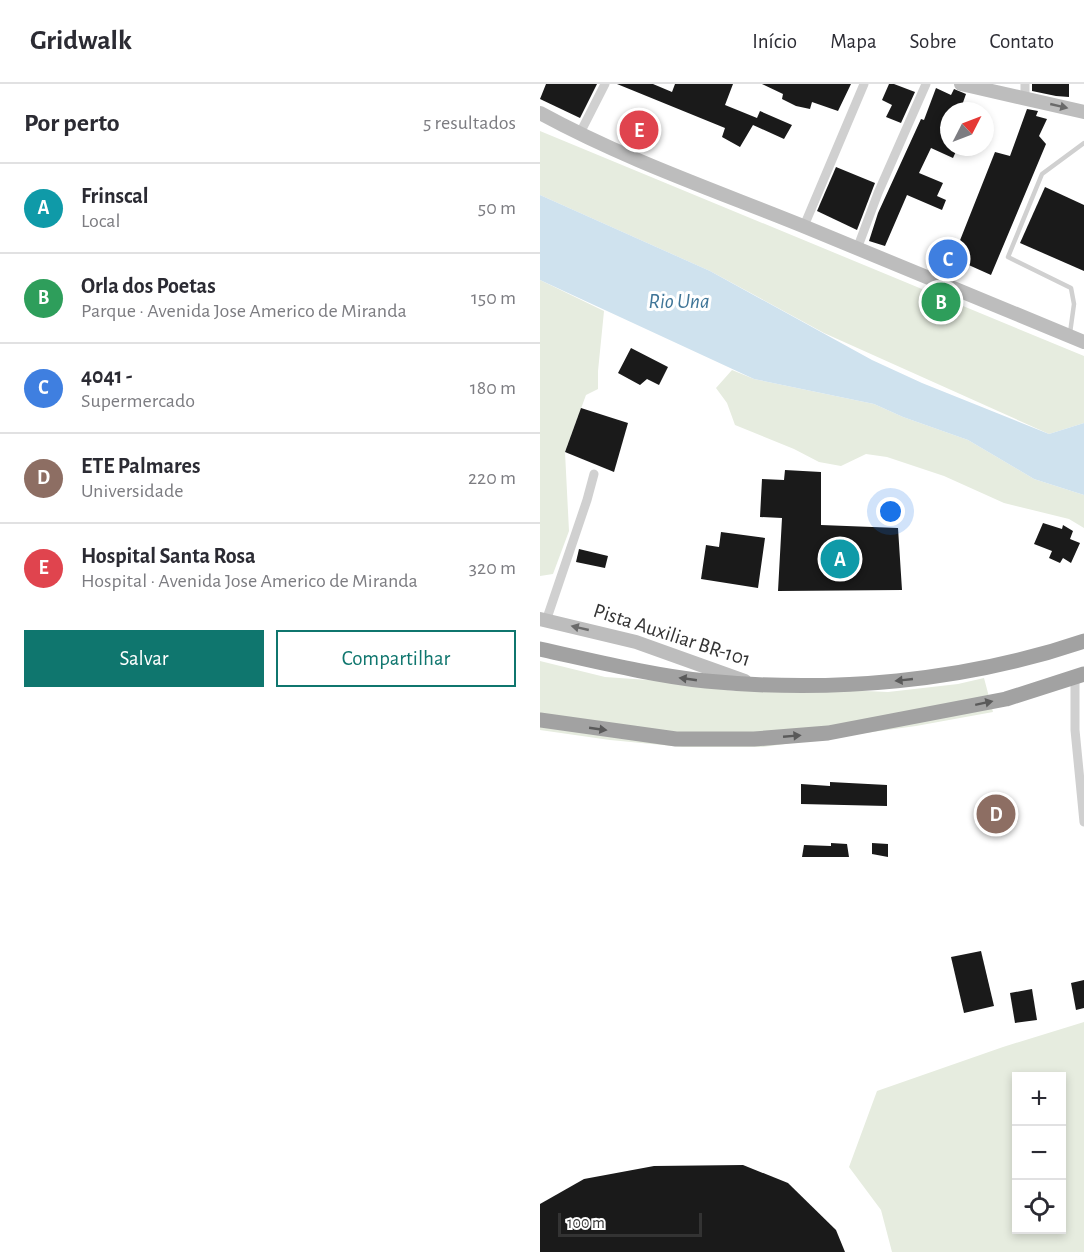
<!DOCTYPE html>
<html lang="pt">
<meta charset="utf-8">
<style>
body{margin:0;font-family:"Alegreya Sans",sans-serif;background:#f7f7f7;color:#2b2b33}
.controls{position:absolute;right:18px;bottom:18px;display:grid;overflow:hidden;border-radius:0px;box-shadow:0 3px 9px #0003}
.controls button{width:54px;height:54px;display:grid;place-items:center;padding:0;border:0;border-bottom:2px solid #e1e1e2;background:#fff;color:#2b2b33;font:30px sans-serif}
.compass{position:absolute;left:400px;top:18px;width:54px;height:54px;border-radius:50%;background:#fff;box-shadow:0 3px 9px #0003;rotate:48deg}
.scale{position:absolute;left:18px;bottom:15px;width:144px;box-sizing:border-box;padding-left:6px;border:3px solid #333;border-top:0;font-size:16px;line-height:21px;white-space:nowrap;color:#333;-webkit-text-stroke:4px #fff;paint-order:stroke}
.you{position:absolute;left:351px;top:428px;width:21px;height:21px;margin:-15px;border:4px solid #fff;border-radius:50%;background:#1a73e8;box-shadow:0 0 0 9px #1a73e833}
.badge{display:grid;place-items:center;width:39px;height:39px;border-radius:50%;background:#0f766e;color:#fff;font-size:20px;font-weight:700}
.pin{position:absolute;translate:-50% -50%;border:3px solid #fff;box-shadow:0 2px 6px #0006}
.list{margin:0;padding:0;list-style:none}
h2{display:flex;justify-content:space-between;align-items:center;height:78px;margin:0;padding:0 24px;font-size:26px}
h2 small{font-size:20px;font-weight:400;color:#7c7c81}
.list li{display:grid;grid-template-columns:39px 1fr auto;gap:18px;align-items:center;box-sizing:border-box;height:90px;padding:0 24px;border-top:2px solid #e1e1e2}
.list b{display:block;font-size:22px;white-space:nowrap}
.list p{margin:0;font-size:20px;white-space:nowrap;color:#7c7c81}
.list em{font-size:20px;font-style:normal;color:#7c7c81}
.actions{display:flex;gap:12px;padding:18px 24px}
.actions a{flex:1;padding:14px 0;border:2px solid #0f766e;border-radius:0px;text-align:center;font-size:21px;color:#0f766e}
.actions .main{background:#0f766e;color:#fff}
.icon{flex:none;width:33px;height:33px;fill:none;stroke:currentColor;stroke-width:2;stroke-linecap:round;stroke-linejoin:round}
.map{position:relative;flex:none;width:544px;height:1168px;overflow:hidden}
header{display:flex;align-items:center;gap:36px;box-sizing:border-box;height:84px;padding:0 30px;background:#fff;border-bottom:2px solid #e1e1e2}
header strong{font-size:28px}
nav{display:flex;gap:33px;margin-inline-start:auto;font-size:21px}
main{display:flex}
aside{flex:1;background:#fff}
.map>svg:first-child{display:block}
.green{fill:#e6ecdf;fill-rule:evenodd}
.water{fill:#cfe2ee}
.building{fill:#1a1a1a}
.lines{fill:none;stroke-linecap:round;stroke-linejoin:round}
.service{stroke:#d0d0d0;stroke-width:4.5}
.minor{stroke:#d0d0d0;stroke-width:9}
.secondary{stroke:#bdbdbd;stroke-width:14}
.trunk{stroke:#a2a2a2;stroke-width:15}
.oneway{fill:#6a6a6a}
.oneway2{fill:#5a5a5a}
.labels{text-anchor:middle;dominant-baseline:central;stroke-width:6;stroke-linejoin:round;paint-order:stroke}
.street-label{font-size:21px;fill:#333;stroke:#fff}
.water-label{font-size:22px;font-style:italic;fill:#3f7597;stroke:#fff}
</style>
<header>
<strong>Gridwalk</strong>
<nav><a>Início</a><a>Mapa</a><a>Sobre</a><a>Contato</a></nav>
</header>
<main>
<aside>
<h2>Por perto<small>5 resultados</small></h2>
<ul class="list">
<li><span class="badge" style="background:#0f9aa8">A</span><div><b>Frinscal</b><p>Local</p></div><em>50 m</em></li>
<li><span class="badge" style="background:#2e9e5b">B</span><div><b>Orla dos Poetas</b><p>Parque · Avenida Jose Americo de Miranda</p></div><em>150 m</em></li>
<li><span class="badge" style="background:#3f7fe0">C</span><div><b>4041 -</b><p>Supermercado</p></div><em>180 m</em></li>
<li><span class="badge" style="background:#8d6e63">D</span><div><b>ETE Palmares</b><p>Universidade</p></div><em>220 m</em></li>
<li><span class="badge" style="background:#e0444e">E</span><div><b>Hospital Santa Rosa</b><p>Hospital · Avenida Jose Americo de Miranda</p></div><em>320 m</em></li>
</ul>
<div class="actions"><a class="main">Salvar</a><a>Compartilhar</a></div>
</aside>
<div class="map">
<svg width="544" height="1168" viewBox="0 0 544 1168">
<rect width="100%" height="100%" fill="#fff"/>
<g class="green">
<polygon points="0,47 544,272 544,339 509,350 284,249 170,187 0,111"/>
<polygon points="0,196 64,227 58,287 58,305 46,311 25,368 29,447 13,490 0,492"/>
<polygon points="192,286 214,295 334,320 363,333 428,356 494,395 544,411 544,444 529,435 464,419 404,392 347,373 326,370 301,382 279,378 254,365 195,341 187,319 176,304"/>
<polygon points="0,577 65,593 137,598 194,607 282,605 348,608 418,600 444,594 453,628 376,642 223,663 143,663 70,656 0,646"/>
<path d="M544,938v230h-192l-11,-42 -32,-43 28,-76 126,-44zM476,992h46v154h-46z"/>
</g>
<polygon class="water" points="0,111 170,187 332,276 382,299 509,350 544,339 544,411 494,395 428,356 363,333 334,320 214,295 0,196"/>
<g class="building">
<polygon points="6,0 57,0 40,34 0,15"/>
<polygon points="77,0 113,0 132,8 135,0 193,0 185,21 217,34 220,27 252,41 244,55 213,41 200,63 182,53 185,44"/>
<polygon points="222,0 311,0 298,27 272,18 270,25 256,22 242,15 243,10"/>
<polygon points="349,0 354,0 375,8 361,39 346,33 352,21 342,16"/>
<polygon points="492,0 529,0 529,13 516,12 492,7"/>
<polygon points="396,4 411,11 414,5 426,10 420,27 409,27 409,63 418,63 413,74 391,64 379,89 403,99 397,112 406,116 402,126 367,111 345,162 329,157 338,129 381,35 384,36"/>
<polygon points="487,25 498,27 496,32 507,35 499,52 506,60 451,191 413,174 455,68 470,72"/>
<polygon points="296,83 335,99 317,146 277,127"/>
<polygon points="505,103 544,121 544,187 480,159"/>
<polygon points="91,264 128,283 119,301 107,295 100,301 78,289"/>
<polygon points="41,324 88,339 74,388 25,368"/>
<polygon points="245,386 281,388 281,441 358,444 362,506 238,507 242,434 220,433 222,395 244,396"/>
<polygon points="503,439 522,445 523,441 533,447 530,455 540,459 531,479 523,474 520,479 509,474 512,467 494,460"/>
<polygon points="181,448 225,454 218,504 161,495 166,461 179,463"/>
<polygon points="39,465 68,472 65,484 36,478"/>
<polygon points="290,698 347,701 347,722 261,720 261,700 290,702"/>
<polygon points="291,759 307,760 309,773 262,773 264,761 291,762"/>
<polygon points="332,759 348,760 348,773 332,770"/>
<polygon points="441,867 454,922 424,929 411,873"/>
<polygon points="544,896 544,924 536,926 531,899"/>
<polygon points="492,905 497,936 475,939 470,909"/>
<polygon points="203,1081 248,1099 296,1146 305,1168 0,1168 0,1120 44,1095 114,1082"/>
</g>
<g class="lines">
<polyline class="service" points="530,249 534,220 531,204 468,173 502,90 544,59"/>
<g class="minor">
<polyline points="485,0 485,14"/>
<polyline points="39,51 65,0"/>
<polyline points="264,142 324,0"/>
<polyline points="317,165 338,109 386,0"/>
<polyline points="6,537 47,416 54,390"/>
<polyline points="535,594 535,646 544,738"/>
</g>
<g class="secondary">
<polyline points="421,0 544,28"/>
<path d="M0,29c84,46 174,77 263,113 94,38 187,78 281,116"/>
<polyline points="0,535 96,558 205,597"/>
</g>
<g class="trunk">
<path d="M0,565c55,12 110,26 166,32 126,12 258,1 378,-40"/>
<polyline points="0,636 136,655 214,655 288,649 466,615 544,590"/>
</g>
</g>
<defs><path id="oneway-solid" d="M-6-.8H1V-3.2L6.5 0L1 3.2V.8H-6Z" transform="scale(1.5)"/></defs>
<g class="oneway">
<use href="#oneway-solid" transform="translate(519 22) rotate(13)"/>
<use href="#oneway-solid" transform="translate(40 544) rotate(-167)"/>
</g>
<g class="oneway2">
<use href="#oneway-solid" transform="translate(148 595) rotate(-172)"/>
<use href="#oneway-solid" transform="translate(364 596) rotate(174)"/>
<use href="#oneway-solid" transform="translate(444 619) rotate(-12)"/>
<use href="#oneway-solid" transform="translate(58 645) rotate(8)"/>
<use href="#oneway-solid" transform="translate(252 652) rotate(-5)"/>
</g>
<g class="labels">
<g class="street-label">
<text transform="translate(132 551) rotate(18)">Pista Auxiliar BR-101</text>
</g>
<g class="water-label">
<text x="139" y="217">Rio Una</text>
</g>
</g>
</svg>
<div class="controls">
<button>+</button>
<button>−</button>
<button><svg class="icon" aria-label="locate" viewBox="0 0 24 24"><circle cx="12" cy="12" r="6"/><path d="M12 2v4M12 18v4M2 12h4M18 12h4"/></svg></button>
</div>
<svg class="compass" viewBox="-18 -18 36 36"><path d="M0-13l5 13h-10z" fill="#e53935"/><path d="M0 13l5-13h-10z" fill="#7c7c81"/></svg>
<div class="scale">100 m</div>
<div class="you"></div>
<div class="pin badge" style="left:300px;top:475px;background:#0f9aa8">A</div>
<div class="pin badge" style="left:401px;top:218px;background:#2e9e5b">B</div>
<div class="pin badge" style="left:408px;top:175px;background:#3f7fe0">C</div>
<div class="pin badge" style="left:456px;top:730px;background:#8d6e63">D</div>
<div class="pin badge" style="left:99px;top:46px;background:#e0444e">E</div>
</div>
</main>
